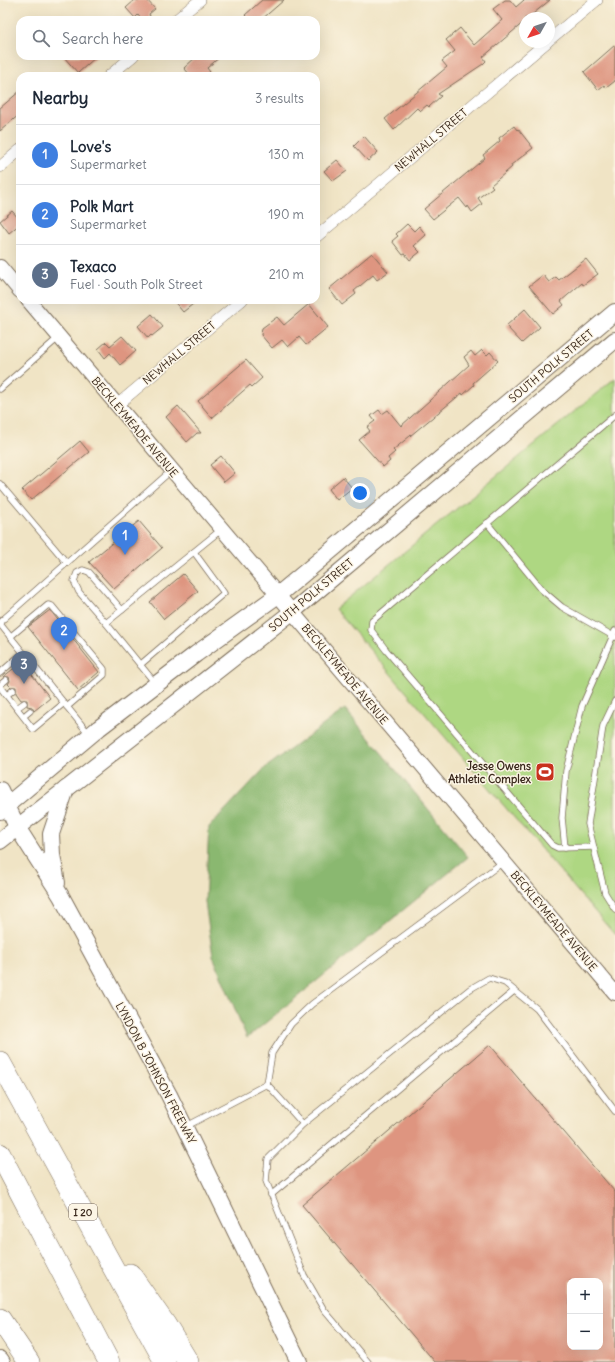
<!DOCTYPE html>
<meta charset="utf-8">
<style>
body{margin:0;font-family:Delius,sans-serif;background:#f6f6f7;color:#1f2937}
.controls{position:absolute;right:12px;bottom:12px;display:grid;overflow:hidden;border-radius:8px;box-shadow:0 4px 16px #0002}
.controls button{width:36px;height:36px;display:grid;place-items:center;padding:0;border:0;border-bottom:1px solid #e0e1e3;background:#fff;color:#1f2937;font:20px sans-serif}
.compass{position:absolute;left:519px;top:12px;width:36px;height:36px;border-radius:50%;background:#fff;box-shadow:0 4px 16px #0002;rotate:230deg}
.you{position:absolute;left:360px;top:493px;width:14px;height:14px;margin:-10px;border:3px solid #fff;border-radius:50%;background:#1a73e8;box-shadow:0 0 0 6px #1a73e833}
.badge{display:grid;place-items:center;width:26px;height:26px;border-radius:50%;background:#c8321e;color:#fff;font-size:13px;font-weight:700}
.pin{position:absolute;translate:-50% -33px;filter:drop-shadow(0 1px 2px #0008)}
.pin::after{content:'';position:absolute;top:21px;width:14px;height:12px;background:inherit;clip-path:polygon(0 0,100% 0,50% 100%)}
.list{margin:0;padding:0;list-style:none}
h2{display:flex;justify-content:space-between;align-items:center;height:52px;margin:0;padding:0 16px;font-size:17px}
h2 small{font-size:13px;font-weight:400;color:#747a83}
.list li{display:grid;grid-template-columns:26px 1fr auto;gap:12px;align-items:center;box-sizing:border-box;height:60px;padding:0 16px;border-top:1px solid #e0e1e3}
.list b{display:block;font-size:15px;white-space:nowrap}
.list p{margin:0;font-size:13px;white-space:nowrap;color:#747a83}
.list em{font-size:13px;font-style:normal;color:#747a83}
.icon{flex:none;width:22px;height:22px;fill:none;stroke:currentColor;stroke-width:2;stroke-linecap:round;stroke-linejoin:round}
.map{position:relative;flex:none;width:615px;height:1362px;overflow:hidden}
.search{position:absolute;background:#fff;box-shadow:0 4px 16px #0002;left:16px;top:16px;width:304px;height:44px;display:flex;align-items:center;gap:10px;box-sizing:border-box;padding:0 14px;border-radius:12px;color:#747a83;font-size:15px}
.panel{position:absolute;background:#fff;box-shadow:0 4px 16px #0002;left:16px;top:72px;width:304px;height:232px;border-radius:12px}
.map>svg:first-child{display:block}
.green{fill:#aed782;stroke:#748050}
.forest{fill:#8ab870;stroke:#627147}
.building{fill:#de9580;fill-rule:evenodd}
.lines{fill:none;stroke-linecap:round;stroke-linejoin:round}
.service-casing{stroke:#7a6b58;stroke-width:7}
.minor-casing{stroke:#7a6b58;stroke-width:12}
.tertiary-casing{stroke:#7a6b58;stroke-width:16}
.secondary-casing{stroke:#7a6b58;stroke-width:18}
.motorway-casing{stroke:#7a6b58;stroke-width:22}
.service{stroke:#fff;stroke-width:5.5}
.minor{stroke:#fff;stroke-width:11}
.tertiary{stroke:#fff;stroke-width:14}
.secondary{stroke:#fff;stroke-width:16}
.motorway{stroke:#fff;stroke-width:21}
.labels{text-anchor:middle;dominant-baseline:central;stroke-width:3;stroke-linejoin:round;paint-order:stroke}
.shield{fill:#fcf5e5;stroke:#75675a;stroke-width:1}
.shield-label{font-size:10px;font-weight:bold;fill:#3b2a1e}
.street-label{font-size:11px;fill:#3b2a1e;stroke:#fcf5e5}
.poi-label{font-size:11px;font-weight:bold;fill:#3b2a1e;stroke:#fcf5e5;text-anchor:end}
</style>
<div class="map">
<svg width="615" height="1362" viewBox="0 0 615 1362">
<rect width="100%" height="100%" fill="#fcf5e5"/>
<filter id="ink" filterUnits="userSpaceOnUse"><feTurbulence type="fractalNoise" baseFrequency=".025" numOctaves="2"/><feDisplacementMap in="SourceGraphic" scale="8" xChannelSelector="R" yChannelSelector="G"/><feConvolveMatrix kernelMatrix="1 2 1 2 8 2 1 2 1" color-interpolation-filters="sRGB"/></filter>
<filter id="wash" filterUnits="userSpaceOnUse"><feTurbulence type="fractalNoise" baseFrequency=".012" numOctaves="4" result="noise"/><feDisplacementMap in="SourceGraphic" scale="16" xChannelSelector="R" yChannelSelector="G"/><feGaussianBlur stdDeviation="0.9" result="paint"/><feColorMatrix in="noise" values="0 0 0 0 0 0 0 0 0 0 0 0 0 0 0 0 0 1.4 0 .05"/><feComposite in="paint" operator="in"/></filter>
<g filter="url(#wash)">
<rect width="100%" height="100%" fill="#f0e4c5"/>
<polygon class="green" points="615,378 615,935 335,609"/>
<polygon class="forest" points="345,709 468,857 247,1038 213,956 205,902 209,827 265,768"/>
<g id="blocks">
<g class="building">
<polygon points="135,0 147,0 155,9 149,14 150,16 146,20 142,20 138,15 135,18 126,8"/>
<polygon points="262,0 284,0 261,20 250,20 245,15"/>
<polygon points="505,0 510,0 516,7 524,0 550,0 528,18 525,18 525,21 483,57 486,61 483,64 438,94 441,96 429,107 427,105 420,111 417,108 394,130 385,119 447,67 442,61 455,51 446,40 460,28 474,45 502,20 493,9"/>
<polygon points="615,45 615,81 606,88 604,85 598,90 584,72"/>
<polygon points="63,56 97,56 78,73"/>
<polygon points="197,56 221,56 207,68 210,72 205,76 191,76 184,68"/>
<polygon points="20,91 20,114 0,131 0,108"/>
<polygon points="514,126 517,130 518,129 533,148 511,165 512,167 491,185 493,187 478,198 482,204 472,212 468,206 467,208 459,198 433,219 424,209 485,158 483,155 500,141 499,138"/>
<polygon points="364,136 378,152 368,161 354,146"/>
<polygon points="337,160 347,171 333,181 324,171"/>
<polygon points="12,211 20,220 20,224 9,233 0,221"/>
<polygon points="407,224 414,231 419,226 426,235 414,246 420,252 410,260 405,254 403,255 392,241 398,236 396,234"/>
<polygon points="372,253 388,272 377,280 373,275 354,291 356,294 342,305 329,289"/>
<polygon points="586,259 598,274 583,285 582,283 561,301 564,305 553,314 529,286 543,275 549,282 556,277 559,280"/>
<polygon points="173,300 198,300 183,312"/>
<polygon points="309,304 328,327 306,345 299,337 288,347 282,340 272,348 261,335 262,328 277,317 284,325"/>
<polygon points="525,309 540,327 522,343 506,326"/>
<polygon points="152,314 163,327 152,336 151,335 148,338 138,326"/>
<polygon points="122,336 136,351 120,365 110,353 105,358 98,349 106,342 110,346"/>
<polygon points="482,350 487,355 490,352 498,361 473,383 474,385 463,395 462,393 393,450 395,452 388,458 390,461 383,467 359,440 370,431 367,427 375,421 371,416 379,410 382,414 388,410 401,426 469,365 464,357 471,351 475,356"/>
<polygon points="246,360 262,378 252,387 250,385 212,418 198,401"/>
<polygon points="178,406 201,433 197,433 187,442 166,417"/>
<polygon points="80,441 89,452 31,500 22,490"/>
<polygon points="221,456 235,473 224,482 210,465"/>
<polygon points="343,477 352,488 337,500 329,489"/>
<polygon points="139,521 162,548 114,589 89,562"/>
<polygon points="183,574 198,591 164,619 150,602"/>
<polygon points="50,610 99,672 78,690 28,627"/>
<polygon points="22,662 50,698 34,711 32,707 27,706 27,700 21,700 16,693 16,687 11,687 8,684 10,681 9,677 3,677"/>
<path d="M490,1045l125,147v170h-180l-133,-157zM570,1281h30v66h-30z"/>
</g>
</g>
</g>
<g filter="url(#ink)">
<use href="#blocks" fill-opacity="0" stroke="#7a6b58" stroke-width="1"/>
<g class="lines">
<g class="service-casing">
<g id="service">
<polyline points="0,389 58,338"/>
<polyline points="0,484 67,563"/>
<polyline points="487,523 542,590 562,607 615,637"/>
<polyline points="0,622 172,470"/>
<polyline points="106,623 79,592 74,581 77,573 83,570 89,572 122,610"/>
<polyline points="0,624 89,734"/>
<polyline points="10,637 48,605 52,606 104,669 104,675 67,707"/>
<polyline points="140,665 224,593 194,552"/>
<polyline points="0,673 23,653"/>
<polyline points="155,683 106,623 222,529"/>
<polyline points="0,685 6,680"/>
<polyline points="0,687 33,729 64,703"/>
<polyline points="7,695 13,690"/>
<polyline points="615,701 603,726 588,824 605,893 615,909"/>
<polyline points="17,708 24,703"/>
<polyline points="24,716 30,711"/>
<polyline points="593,847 558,848 552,845 386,650 371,630 372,621 615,415"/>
<polyline points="565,848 562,818 566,771 582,706 615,631"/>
<polyline points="267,1084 272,1053 291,1024 312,1004 503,862"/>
<polyline points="185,1127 267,1084 303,1124"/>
<polyline points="271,1195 514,991"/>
<polyline points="368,1362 324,1310 304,1275 266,1181 268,1159 303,1124 470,989 489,978 505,983 537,1009 615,1111"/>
</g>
</g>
<g class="minor-casing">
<g id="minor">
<polyline points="176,20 200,0"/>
<polyline points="549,40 597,0"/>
<polyline points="109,76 133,56"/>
<polyline points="0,167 20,150"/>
<polyline points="316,237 547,42"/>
<polyline points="117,405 242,300"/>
</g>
</g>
<g class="tertiary-casing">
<g id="tertiary">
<polyline points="0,267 20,291"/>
<polyline points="28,300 615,993"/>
</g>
</g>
<g class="secondary-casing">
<g id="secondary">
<polyline points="0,790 17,827 61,896 169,1095 299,1362"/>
<polyline points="0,811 99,728 196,654 278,595 615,312"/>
<polyline points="0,841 292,612 615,340"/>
<polyline points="57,883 52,855 51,834 66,789"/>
<polyline points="0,1359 2,1362"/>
</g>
</g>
<g class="motorway-casing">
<g id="motorway">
<polyline points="0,1062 165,1362"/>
<polyline points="0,1154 109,1362"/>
<polyline points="130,1274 165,1324 188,1362"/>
<polyline points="0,1319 29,1362"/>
</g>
</g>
<use href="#service" class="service"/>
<use href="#minor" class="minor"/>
<use href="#tertiary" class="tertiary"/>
<use href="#secondary" class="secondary"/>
<use href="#motorway" class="motorway"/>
</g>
</g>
<defs>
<g id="stadium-square" transform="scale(1)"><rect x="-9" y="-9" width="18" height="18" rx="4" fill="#c8321e" stroke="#fcf5e5"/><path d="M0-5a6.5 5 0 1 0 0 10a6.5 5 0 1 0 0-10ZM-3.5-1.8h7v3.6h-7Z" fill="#fff"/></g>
</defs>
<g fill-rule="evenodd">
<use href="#stadium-square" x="545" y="772"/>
</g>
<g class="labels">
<rect class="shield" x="69" y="1204" width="28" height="16" rx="3"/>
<g class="shield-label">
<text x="83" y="1212">I 20</text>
</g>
<g class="street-label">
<text transform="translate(431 140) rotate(-40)">NEWHALL STREET</text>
<text transform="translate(179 353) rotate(-40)">NEWHALL STREET</text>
<text transform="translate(551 366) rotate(-40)">SOUTH POLK STREET</text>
<text transform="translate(135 427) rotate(50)">BECKLEYMEADE AVENUE</text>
<text transform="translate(311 595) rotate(-40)">SOUTH POLK STREET</text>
<text transform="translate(345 674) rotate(50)">BECKLEYMEADE AVENUE</text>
<text transform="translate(554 921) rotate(50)">BECKLEYMEADE AVENUE</text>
<text transform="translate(156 1073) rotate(62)">LYNDON B JOHNSON FREEWAY</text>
</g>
<g class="poi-label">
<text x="531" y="766">Jesse Owens<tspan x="531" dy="13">Athletic Complex</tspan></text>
</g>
</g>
</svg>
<div class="controls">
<button>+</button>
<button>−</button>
</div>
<svg class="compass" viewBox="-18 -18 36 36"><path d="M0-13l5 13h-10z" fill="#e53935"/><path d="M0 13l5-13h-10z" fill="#747a83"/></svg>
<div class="you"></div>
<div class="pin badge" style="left:125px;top:555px;background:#3f7fe0">1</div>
<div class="pin badge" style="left:64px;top:650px;background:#3f7fe0">2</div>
<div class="pin badge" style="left:24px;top:684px;background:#5c6f8a">3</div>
<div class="search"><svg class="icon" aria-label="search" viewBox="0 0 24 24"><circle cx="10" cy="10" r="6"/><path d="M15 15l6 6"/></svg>Search here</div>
<section class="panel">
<h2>Nearby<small>3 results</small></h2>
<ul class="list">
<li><span class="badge" style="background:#3f7fe0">1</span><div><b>Love's</b><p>Supermarket</p></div><em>130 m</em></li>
<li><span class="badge" style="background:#3f7fe0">2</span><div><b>Polk Mart</b><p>Supermarket</p></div><em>190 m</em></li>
<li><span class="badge" style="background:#5c6f8a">3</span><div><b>Texaco</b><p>Fuel · South Polk Street</p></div><em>210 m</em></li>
</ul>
</section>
</div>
